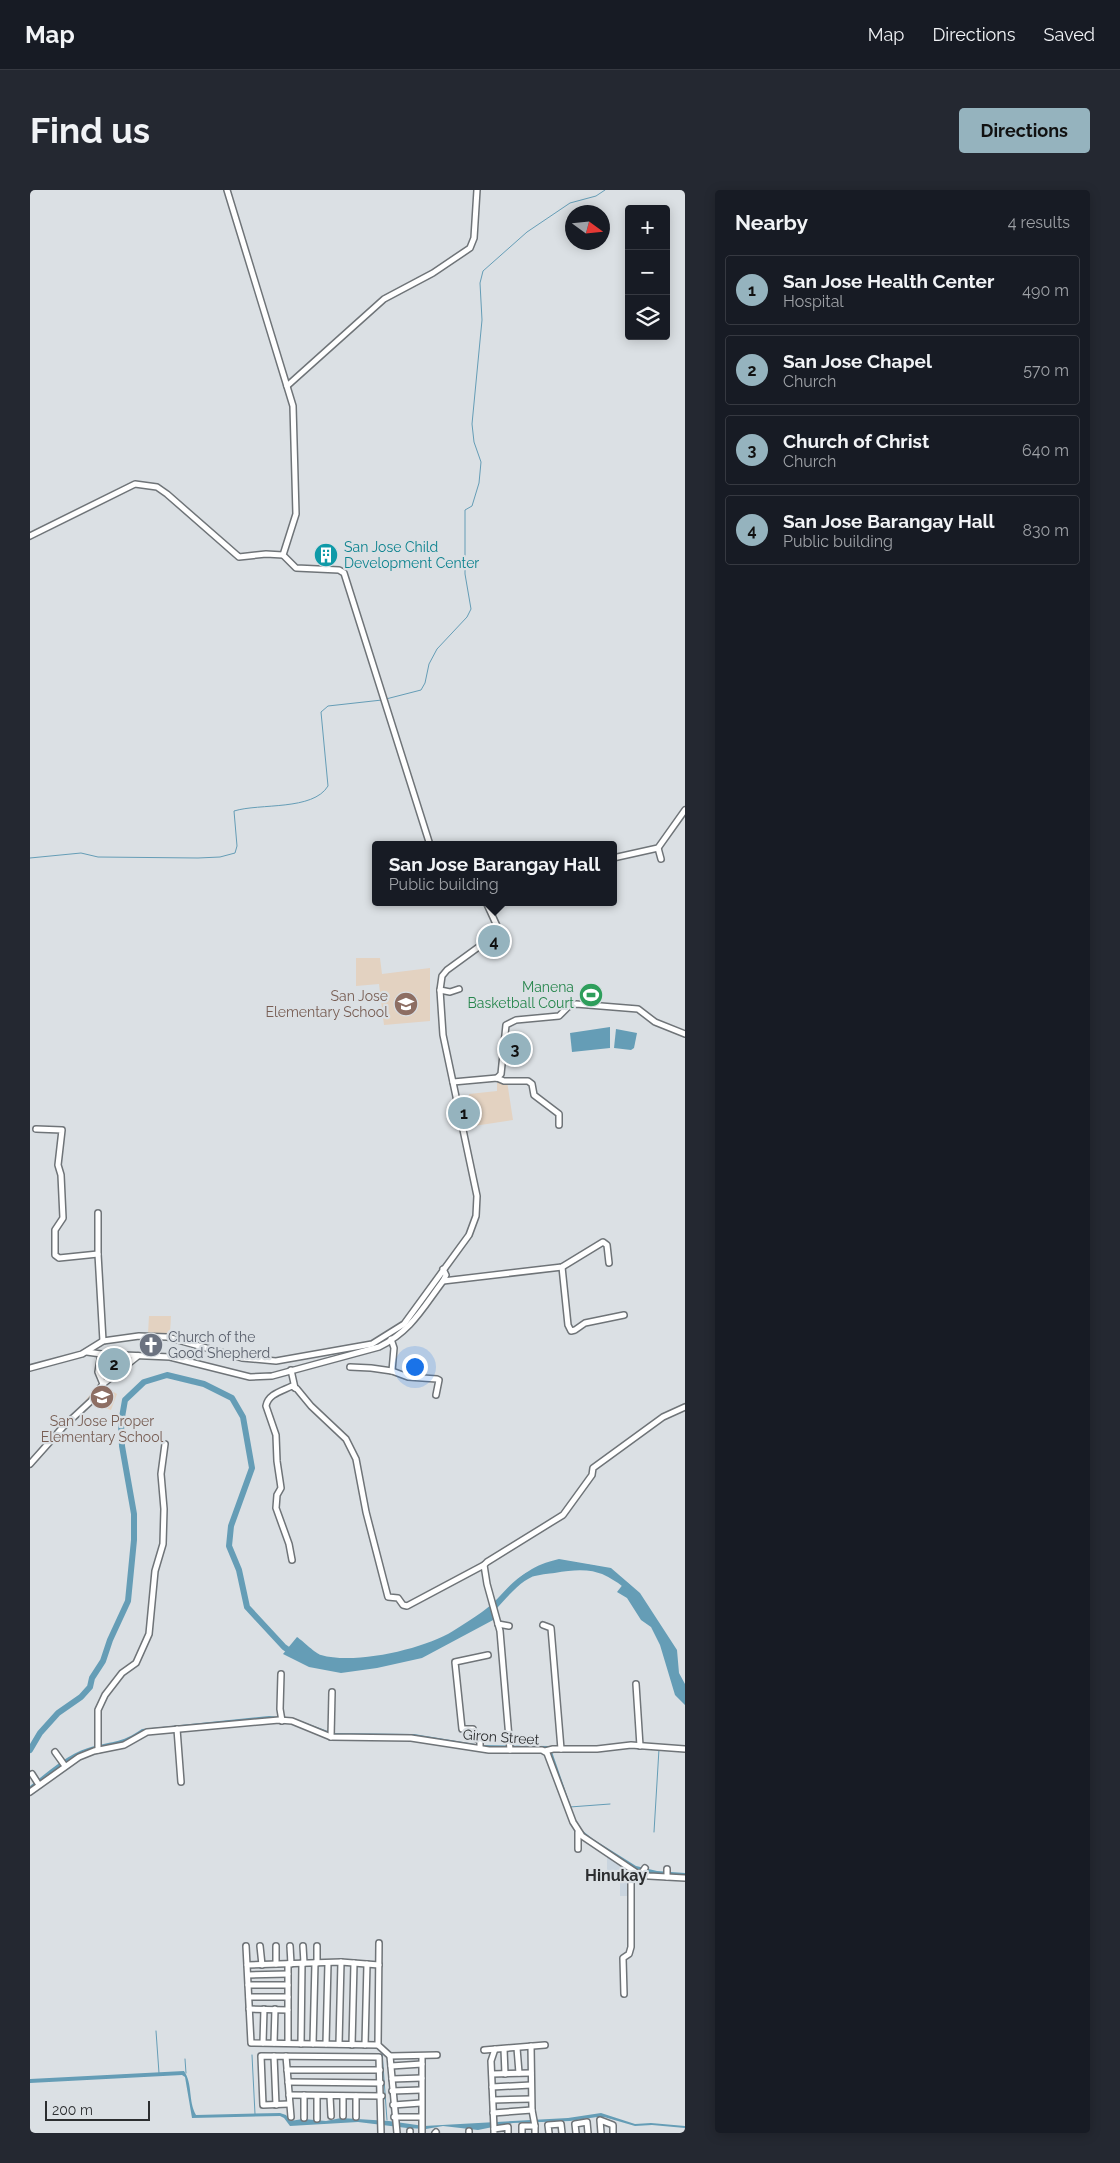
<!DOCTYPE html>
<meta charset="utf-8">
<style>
body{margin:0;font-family:Raleway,sans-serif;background:#242831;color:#f1f3f6}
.controls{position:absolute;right:15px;top:15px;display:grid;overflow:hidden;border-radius:5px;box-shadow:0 2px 12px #0003}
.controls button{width:45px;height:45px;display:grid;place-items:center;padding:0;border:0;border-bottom:1px solid #363941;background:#171b24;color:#f1f3f6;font:25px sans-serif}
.compass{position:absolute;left:535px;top:15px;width:45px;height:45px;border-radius:50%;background:#171b24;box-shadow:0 2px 12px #0003;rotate:105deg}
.scale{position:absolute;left:15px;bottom:12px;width:105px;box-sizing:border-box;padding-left:5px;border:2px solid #2c2e30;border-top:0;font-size:14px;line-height:18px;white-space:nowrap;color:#2c2e30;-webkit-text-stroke:4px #dbe0e4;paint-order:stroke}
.you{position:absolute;left:384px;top:1176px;width:18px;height:18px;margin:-12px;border:4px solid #fff;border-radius:50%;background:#1a73e8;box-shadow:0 0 0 8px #1a73e833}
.badge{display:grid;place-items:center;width:32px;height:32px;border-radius:50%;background:#95b3be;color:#111;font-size:16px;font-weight:700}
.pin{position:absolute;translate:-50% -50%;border:2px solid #fff;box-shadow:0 1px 5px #0006}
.popup{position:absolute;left:342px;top:651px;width:245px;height:65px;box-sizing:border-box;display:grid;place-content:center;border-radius:5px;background:#171b24;filter:drop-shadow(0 1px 4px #0005);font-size:16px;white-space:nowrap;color:#9ea1a6}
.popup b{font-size:19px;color:#f1f3f6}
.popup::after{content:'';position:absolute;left:50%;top:100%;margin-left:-10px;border:10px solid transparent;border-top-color:#171b24}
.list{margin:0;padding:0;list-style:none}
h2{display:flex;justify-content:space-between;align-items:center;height:65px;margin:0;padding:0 20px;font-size:21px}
h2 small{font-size:16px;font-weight:400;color:#9ea1a6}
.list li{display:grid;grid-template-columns:32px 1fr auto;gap:15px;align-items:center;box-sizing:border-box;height:70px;margin:0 10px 10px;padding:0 10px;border:1px solid #363941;border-radius:5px}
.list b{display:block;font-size:19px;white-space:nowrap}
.list p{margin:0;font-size:16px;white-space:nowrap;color:#9ea1a6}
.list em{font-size:16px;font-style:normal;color:#9ea1a6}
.icon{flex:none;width:28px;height:28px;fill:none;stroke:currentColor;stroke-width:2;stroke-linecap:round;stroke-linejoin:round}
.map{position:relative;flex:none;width:655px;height:1943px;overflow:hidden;border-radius:5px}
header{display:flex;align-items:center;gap:30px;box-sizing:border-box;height:70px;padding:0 25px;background:#171b24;border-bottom:1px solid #363941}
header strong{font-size:24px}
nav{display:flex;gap:28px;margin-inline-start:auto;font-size:18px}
.intro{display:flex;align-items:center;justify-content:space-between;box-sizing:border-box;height:120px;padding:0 30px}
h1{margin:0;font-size:35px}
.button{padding:12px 22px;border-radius:5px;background:#95b3be;color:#111;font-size:18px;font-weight:700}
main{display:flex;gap:30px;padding:0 30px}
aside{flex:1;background:#171b24;border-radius:5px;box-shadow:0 2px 12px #0003}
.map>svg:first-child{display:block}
.built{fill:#cad5df}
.education{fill:#e3d2c1}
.water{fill:#659db6}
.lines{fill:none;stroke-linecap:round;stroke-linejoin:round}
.stream{stroke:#659db6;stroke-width:1}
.river{stroke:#659db6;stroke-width:6}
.minor-casing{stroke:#6f7478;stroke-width:8}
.minor{stroke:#fff;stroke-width:5}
.labels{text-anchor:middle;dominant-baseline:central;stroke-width:4.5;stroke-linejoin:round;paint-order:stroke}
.culture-label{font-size:14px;fill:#0d838f;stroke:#dbe0e4;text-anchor:start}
.leisure-label{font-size:14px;fill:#27864d;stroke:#dbe0e4;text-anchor:end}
.education-label{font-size:14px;fill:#785e54;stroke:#dbe0e4;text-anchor:end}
.worship-label{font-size:14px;fill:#5b616d;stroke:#dbe0e4;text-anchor:start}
.street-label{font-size:14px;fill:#2c2e30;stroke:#dbe0e4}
.quarter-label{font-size:16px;font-weight:bold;fill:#2c2e30;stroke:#dbe0e4}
</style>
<header>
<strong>Map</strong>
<nav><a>Map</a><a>Directions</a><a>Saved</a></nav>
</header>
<div class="intro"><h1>Find us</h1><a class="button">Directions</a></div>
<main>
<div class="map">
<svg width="655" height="1943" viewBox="0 0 655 1943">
<rect width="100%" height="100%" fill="#dbe0e4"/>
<polygon class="built" points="577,1665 591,1675 590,1690 599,1691 598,1706 590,1706 590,1690 577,1689"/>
<g class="education">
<polygon points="326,768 350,768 352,784 400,778 400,831 354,835 349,794 326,796"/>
<polygon points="477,891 483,930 444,936 439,904 467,901 467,893"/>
<polygon points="119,1126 141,1126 140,1144 118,1143"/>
<polygon points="69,1193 87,1204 81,1220 68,1215 67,1217 55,1211"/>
</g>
<g class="water">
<polygon points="580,837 580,858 542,862 540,843"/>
<polygon points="586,839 607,843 604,858 601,860 584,858"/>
<path d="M529,1369l52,9 29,25 37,57 2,23 6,11v21l-10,-10 -15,-50 -9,-18 -10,-7 -14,-22 -10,-6 7,-9c-24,-20 -45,-18 -74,-12 -6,1 -14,1 -19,4 -15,6 -27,22 -39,33l3,11 -73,39 -45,10 -36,5 -32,-6 -26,-13 14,-17c6,4 19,17 24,18 34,10 103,-6 132,-24 10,-6 20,-13 29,-19 30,-22 36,-44 77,-53z"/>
<path d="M239,1526l24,2 40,15 81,1 67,11 69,1 28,81 15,12 43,27 21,5 28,2v3l-48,-4 -43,-28 -16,-15 -35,-80 -61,-2 -32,-5 -118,-7 -39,-14 -141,9 -28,14 -45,11 -49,35v-4c18,-14 36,-31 58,-38 22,-7 33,-4 54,-19z"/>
<path d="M154,1881c9,13 4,30 12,44l84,-2 6,2 4,6 13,-2 23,2 15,-3 48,3 35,5 144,-8 33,-5 34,11 16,-1 34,3v2l-33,-3 -17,1 -31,-9h-7l-27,4 -57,2 -35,7 -35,-4 -17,3 -19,-1 -49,-6 -68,4 -6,-8 -4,-2 -88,2 -7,-41 -3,-2 -152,8v-4z"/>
</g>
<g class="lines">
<g class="stream">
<polyline points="356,509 391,500 395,493 399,474 407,459 437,427 441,419 435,384 435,320 442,316 449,293 451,272 444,252 442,234 452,130 450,93 453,81 497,42 540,13 566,6 575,0"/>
<path d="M0,668l51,-5 17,4 100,1 22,-1 15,-4 2,-7 -3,-35c26,-8 79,0 94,-25l-7,-74 7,-6 54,-6"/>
<polyline points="540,1617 580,1614"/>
<polyline points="624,1642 629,1559"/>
<polyline points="126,1841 129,1883"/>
<polyline points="352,1862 357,1930"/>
<polyline points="222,1865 225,1924"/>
<polyline points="155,1869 156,1883"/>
</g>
<g class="river">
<path d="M461,1420c12,-12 24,-29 40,-36 6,-2 16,-3 23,-4 31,-6 49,-4 74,17"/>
<polyline points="0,1560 10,1543 28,1523 51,1507 60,1497 62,1488 73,1471 80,1450 98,1411 104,1350 104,1324 92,1256 91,1233 95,1210 114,1192 137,1185 174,1194 202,1208 213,1227 222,1278 201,1336 199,1356 209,1380 217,1417 254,1457 264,1464"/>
</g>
<g class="minor-casing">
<g id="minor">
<polyline points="197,0 263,216 266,324 253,365 266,378 309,380 314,383 400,655"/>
<polyline points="257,196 354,109 403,83 440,58 444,48 447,0"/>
<polyline points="0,346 105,294 127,297 137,304 209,367 236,364 253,365"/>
<polyline points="628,658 631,669"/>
<polyline points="583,668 628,658 655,620"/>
<polyline points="410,800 420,802 429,799"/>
<polyline points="467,888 471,884 476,835 486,830 529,826 538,817 546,814 608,819 625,832 655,844"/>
<polyline points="423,892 467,888 474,891 498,891 502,894 504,905 529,924 529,935"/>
<polyline points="6,939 32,940 28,975 31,985 33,1028 25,1040 25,1065 29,1068 68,1064"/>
<polyline points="68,1023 68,1064 73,1151"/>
<polyline points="532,1077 538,1135 541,1141 545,1140 555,1133 594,1125"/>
<polyline points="413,1091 532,1077 573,1052 577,1055 579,1073"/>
<polyline points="361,1149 364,1158 362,1181"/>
<path d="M71,1164l69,3 80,20 22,-1 107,-29c32,-16 43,-38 64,-66l3,-6 -3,-6"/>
<polyline points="320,1177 341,1178 362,1181 378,1187 407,1189 409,1190 406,1205"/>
<polyline points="0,1178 52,1164 73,1151 109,1146 137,1147 212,1168 246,1171 342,1154 374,1134 439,1045 446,1026 447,1006 413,845 410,800 412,786 417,780 465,745 467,736 456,712"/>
<polyline points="261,1180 265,1198"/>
<polyline points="73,1194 108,1166"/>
<polyline points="0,1274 33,1237 61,1211 73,1194 68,1182 71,1164 57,1162"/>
<path d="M262,1370l-3,-16 -13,-36 1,-13 4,-7 -1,-7 -3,-20 -1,-26 -10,-29c2,-12 16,-15 26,-20l5,3 14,17 35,33 10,20 10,53 22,85 10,1 5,7 4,1 77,-41"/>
<polyline points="468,1434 479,1436"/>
<polyline points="513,1435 521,1438 531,1559"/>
<polyline points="251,1484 250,1519 252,1531"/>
<polyline points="606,1494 610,1556"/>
<polyline points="147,1539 151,1592"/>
<polyline points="301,1547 302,1502"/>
<polyline points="450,1558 450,1550 444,1548 443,1539 432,1539 425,1472 458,1465"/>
<polyline points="68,1560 68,1520 75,1505 92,1483 106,1473 119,1444 125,1381 133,1354 134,1319 131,1284 135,1254"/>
<polyline points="480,1560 470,1441 457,1394 454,1375 457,1372 533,1325 562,1285 563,1278 633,1227 655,1217"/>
<polyline points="515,1561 523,1559 567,1559 601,1555 655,1559"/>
<polyline points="25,1562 35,1576"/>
<polyline points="2,1584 9,1595"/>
<polyline points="0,1602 49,1567 64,1561 94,1555 117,1542 249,1530 262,1531 301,1547 381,1548 459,1560 512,1560 517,1563 543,1632 552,1646 607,1683 619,1686 655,1688"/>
<polyline points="548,1659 548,1642"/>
<polyline points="611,1684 615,1678"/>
<polyline points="637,1687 637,1679"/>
<polyline points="349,1753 348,1855 360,1866 407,1865"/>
<polyline points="216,1756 221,1853 348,1855"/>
<polyline points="230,1756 232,1775"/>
<polyline points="246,1756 246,1774"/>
<polyline points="260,1756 261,1774"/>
<polyline points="273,1756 274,1773"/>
<polyline points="287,1773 287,1756"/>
<polyline points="217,1775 311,1772 349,1775"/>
<polyline points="218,1785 258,1784"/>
<polyline points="218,1795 258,1795"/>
<polyline points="594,1804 593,1768 599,1764 601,1757 601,1680"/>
<polyline points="219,1807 258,1807"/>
<polyline points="219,1819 258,1820"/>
<polyline points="233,1853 234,1819"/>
<polyline points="244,1853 245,1819"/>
<polyline points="258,1853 258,1774"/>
<polyline points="271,1854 272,1773"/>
<polyline points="283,1854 285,1773"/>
<polyline points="296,1854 298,1773"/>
<polyline points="309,1854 311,1772"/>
<polyline points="322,1855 324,1773"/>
<polyline points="335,1855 337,1774"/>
<polyline points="501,1856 502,1920 505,1936"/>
<polyline points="487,1858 489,1883"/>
<polyline points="474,1859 475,1884"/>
<polyline points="454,1860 515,1855"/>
<polyline points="244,1866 246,1915"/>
<polyline points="256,1866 261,1927"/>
<polyline points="360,1866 367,1943"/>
<polyline points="392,1866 392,1943"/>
<polyline points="361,1876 392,1874"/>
<polyline points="257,1880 350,1880"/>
<polyline points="462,1884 501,1883"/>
<polyline points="362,1889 392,1888"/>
<polyline points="258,1892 351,1893"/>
<polyline points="462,1897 501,1895"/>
<polyline points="362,1901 391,1900"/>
<polyline points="259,1905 352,1906"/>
<polyline points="274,1905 274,1928"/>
<polyline points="287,1906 287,1929"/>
<polyline points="300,1906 301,1926"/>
<polyline points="313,1906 313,1926"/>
<polyline points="463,1910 501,1909"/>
<polyline points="259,1914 233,1915 231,1866 349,1867 351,1943"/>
<polyline points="363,1915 391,1913"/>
<polyline points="463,1923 502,1920"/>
<polyline points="326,1927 326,1906"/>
<polyline points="364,1927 391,1927"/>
<polyline points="464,1939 461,1871 465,1859"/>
<polyline points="380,1943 380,1941"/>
<polyline points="405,1943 406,1942"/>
<polyline points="439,1943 439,1941"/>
<polyline points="464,1943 464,1939 478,1937 478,1943"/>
<polyline points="492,1943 492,1936 505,1936 505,1943"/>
<polyline points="519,1943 518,1935 531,1934 532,1943"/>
<polyline points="546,1943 545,1934 557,1932 558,1943"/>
<polyline points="571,1943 570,1930 583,1935 583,1943"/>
</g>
</g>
<use href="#minor" class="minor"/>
</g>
<defs>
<g id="building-disc" transform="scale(1.25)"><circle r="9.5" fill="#0f9aa8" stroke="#dbe0e4"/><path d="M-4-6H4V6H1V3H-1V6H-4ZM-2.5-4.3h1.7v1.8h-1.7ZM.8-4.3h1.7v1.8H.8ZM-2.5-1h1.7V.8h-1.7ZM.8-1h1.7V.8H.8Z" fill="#fff"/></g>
<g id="stadium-disc" transform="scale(1.25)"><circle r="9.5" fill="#2e9e5b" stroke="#dbe0e4"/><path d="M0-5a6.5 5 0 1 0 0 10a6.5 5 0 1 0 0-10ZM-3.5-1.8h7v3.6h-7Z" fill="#fff"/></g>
<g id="school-disc" transform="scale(1.25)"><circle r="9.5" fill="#8d6e63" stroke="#dbe0e4"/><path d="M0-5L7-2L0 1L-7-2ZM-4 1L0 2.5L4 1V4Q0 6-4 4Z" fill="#fff"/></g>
<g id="church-disc" transform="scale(1.25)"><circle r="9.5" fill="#6b7280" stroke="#dbe0e4"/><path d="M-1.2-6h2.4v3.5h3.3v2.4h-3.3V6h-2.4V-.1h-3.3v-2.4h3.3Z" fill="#fff"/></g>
</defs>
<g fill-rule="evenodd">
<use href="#building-disc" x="296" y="365"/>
<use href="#stadium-disc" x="561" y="805"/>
<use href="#school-disc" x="376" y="814"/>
<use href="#church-disc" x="121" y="1155"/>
<use href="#school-disc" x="72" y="1207"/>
</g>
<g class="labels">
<g class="culture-label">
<text x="314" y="357">San Jose Child<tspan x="314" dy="16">Development Center</tspan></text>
</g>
<g class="leisure-label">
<text x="544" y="797">Manena<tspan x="544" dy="16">Basketball Court</tspan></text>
</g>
<g class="education-label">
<text x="358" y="806">San Jose<tspan x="358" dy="16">Elementary School</tspan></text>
<text x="72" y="1231" text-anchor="middle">San Jose Proper<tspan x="72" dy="16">Elementary School</tspan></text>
</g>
<g class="worship-label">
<text x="138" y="1147">Church of the<tspan x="138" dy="16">Good Shepherd</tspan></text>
</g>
<g class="street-label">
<text transform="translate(471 1547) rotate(4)">Giron Street</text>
</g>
<g class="quarter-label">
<text x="586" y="1685">Hinukay</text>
</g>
</g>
</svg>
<div class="controls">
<button>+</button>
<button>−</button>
<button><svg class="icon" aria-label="layers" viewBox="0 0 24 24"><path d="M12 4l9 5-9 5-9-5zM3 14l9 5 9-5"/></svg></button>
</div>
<svg class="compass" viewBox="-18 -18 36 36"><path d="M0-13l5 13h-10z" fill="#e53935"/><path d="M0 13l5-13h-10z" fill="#9ea1a6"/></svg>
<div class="scale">200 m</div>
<div class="you"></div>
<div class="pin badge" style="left:434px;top:923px">1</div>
<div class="pin badge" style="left:84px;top:1174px">2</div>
<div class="pin badge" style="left:485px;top:859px">3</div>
<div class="pin badge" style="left:464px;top:751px">4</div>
<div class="popup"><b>San Jose Barangay Hall</b>Public building</div>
</div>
<aside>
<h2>Nearby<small>4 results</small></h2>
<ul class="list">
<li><span class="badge">1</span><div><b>San Jose Health Center</b><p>Hospital</p></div><em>490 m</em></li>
<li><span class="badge">2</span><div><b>San Jose Chapel</b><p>Church</p></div><em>570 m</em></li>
<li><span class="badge">3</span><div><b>Church of Christ</b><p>Church</p></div><em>640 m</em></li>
<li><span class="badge">4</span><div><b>San Jose Barangay Hall</b><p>Public building</p></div><em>830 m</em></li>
</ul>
</aside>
</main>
